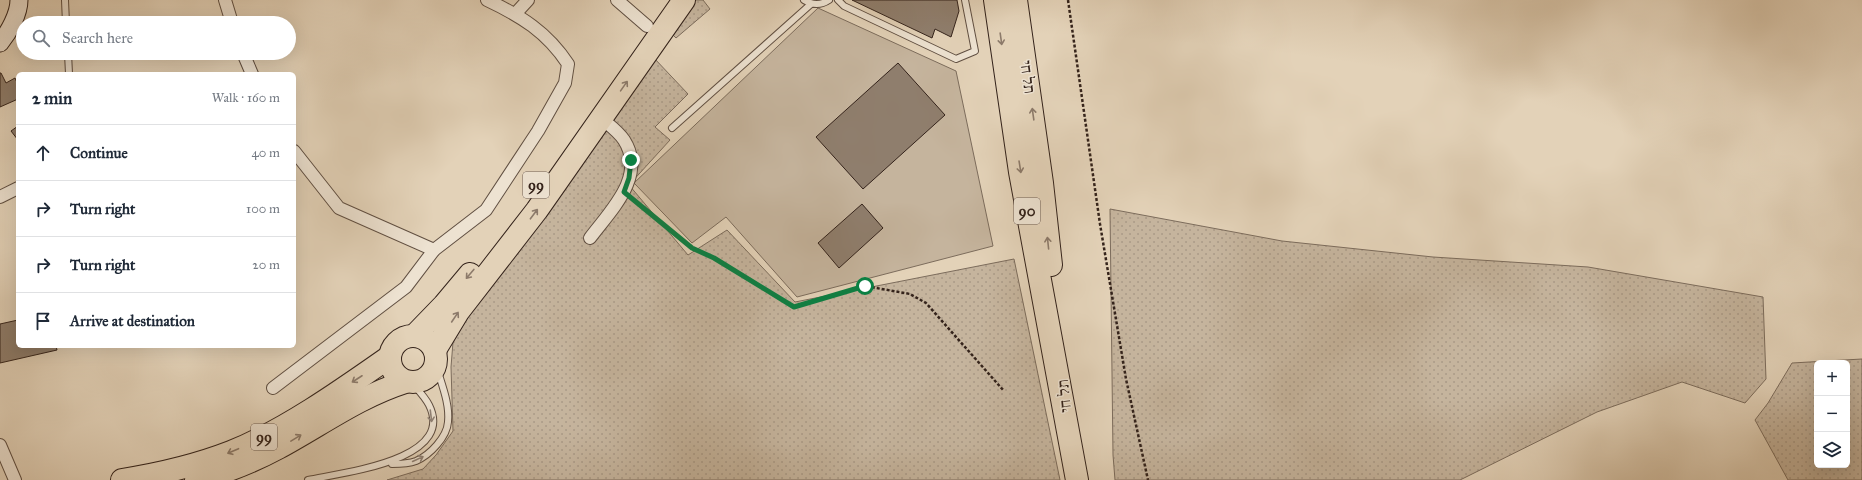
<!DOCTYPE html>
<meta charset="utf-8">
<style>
body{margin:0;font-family:"IM FELL Great Primer","Frank Ruhl Libre",serif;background:#f2f2f3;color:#1f2937}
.controls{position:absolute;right:12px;bottom:12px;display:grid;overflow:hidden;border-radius:6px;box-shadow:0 4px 16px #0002}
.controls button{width:36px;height:36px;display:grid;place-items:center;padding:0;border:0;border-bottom:1px solid #e0e1e3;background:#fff;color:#1f2937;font:20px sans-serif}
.stop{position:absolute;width:12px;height:12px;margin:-9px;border:3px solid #0b8043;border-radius:50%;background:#fff}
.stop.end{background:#0b8043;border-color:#fff;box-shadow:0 1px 4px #0008}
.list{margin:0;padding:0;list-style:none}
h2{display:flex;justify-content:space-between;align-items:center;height:52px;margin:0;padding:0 16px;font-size:17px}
h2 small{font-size:13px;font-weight:400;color:#747a83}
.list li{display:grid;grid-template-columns:26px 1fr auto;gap:12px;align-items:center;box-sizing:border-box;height:56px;padding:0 16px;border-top:1px solid #e0e1e3}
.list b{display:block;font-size:15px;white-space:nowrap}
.list em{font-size:13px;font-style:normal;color:#747a83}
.icon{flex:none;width:22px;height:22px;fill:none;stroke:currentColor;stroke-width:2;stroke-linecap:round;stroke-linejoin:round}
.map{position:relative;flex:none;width:1862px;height:480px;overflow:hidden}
.search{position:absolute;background:#fff;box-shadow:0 4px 16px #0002;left:16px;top:16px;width:280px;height:44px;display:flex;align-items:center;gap:10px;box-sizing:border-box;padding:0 14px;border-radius:22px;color:#747a83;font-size:15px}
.panel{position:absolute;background:#fff;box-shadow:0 4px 16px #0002;left:16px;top:72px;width:280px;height:276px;border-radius:6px}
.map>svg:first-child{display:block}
.grass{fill:url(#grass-dots);stroke:#7c6c5c;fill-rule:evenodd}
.garden{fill:#c5b49d;stroke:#7c6c5c}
.building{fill:#8f7e6d;stroke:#34231b}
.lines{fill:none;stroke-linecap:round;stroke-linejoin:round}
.lane-casing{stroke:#604f42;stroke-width:8}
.street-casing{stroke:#604f42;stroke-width:14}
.secondary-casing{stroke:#34231b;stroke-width:19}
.highway-casing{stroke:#34231b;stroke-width:24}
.path{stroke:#34231b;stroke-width:2.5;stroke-dasharray:3 2;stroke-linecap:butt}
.lane{stroke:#ede2d1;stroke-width:6}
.street{stroke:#ede2d1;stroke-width:12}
.secondary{stroke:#ede2d1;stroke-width:17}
.highway{stroke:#e3d2b8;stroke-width:22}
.oneway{stroke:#8c7a6a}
.oneway2{stroke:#908276}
.route{stroke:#0b8043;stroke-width:5}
.labels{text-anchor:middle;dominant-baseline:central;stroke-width:3;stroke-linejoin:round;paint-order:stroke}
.shield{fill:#ede2d1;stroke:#6c5c52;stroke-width:1}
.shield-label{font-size:15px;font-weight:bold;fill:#34231b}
.street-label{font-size:16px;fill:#34231b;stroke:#ede2d1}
</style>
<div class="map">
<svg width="1862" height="480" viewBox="0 0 1862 480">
<defs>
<pattern id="grass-dots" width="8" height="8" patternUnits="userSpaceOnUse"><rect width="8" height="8" fill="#c5b49d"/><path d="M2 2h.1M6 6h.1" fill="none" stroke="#aa9a87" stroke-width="1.8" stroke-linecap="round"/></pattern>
</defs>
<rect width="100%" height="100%" fill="#e3d2b8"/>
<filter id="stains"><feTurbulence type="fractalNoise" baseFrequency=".005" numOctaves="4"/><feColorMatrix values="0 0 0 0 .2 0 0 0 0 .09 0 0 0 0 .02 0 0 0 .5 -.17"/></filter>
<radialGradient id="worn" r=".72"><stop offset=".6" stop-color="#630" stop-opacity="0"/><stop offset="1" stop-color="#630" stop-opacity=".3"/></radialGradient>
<g class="grass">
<polygon points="688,0 703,0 710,9 676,38 667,29"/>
<polygon points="654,58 688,94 655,127 670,140 629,185 688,255 727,230 795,302 1014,259 1060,480 387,480 423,469 436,455 453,431 451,367 453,342 482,294"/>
<polygon points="1110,209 1282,241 1433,257 1588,267 1763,297 1766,379 1745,403 1682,382 1597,412 1460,480 1115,480 1113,455"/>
<path d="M1862,359v121h-74l-33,-60 13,-17 24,-40zM1817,363h30v102h-30z"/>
</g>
<polygon class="garden" points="818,8 956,71 993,246 797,297 726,217 692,243 634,183"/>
<g class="building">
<polygon points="852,0 957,0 959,11 951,37 935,29 932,38"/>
<polygon points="898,63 945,115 863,189 816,137"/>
<polygon points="0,73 1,73 6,83 15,78 18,85 18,99 0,107"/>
<polygon points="18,126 18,140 11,131"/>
<polygon points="862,204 883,228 839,268 818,243"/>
<polygon points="18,320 18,346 56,346 57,350 0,363 0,324"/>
</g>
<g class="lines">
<g class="lane-casing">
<g id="lane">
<polyline points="65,0 66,23"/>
<path d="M804,0c8,5 16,6 25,0"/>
<polyline points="838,0 844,6 956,59 975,51 965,0"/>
<polyline points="68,53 69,74"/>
<polyline points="672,128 811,4"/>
<path d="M392,464c8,0 16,0 24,-3 14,-6 31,-24 32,-39 2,-19 -7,-39 -12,-57"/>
<path d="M308,480c31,-7 149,-19 121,-75 -4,-8 -11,-15 -17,-22"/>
</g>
</g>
<g class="street-casing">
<g id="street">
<polyline points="225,0 232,23"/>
<polyline points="617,0 647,26"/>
<polyline points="516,13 528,0"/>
<polyline points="243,53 252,74"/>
<polyline points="294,151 339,208 434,250"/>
<polyline points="0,197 18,188"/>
<path d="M590,238c21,-28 57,-62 34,-98 -6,-9 -15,-15 -23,-22"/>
<path d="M273,388l133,-101 28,-37 52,-40 52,-79 27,-48 3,-19c-21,-32 -47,-48 -81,-64"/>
<polyline points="0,445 15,480"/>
</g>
</g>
<g class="secondary-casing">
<path id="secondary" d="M0,43c9,-11 19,-29 19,-43"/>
</g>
<g class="highway-casing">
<g id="highway">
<polyline points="995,0 1020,172 1077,480"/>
<polyline points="1016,0 1042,183 1051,265"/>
<circle cx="413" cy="359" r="23"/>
<polyline points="414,336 444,305 470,274"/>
<polyline points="435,350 458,312 537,210 684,0"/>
<path d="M122,480c38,-6 73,-14 109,-28 53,-21 111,-62 158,-95"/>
<path d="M196,480c28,-7 56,-18 82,-32 43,-23 80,-51 127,-66"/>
</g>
</g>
<g class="path">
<polyline points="1068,0 1100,224 1126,379 1148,480"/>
<polyline points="633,200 692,248 714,258 794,307 865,286 910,294 926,303 1004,391"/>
</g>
<use href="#lane" class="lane"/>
<use href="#street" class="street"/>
<use href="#secondary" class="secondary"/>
<use href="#highway" class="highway"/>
</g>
<defs><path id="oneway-shaft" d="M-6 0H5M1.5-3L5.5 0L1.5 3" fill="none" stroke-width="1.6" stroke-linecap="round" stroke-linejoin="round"/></defs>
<g class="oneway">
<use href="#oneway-shaft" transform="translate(1001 39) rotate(82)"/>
<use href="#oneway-shaft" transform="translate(624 86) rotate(-55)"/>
<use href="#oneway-shaft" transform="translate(1033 114) rotate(-98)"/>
<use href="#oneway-shaft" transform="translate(1020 167) rotate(81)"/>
<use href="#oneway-shaft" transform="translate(534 214) rotate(-53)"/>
<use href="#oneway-shaft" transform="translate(1048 243) rotate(-96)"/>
<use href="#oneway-shaft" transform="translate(470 274) rotate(130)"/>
<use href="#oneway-shaft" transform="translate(455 317) rotate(-56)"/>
<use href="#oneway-shaft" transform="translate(357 379) rotate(147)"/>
<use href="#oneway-shaft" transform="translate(296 438) rotate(-31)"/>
<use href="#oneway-shaft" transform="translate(233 451) rotate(157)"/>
</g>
<g class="oneway2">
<use href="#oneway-shaft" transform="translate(431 416) rotate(83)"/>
<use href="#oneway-shaft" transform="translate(418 459) rotate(-25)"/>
</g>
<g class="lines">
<polyline class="route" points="631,160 629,178 624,192 692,248 714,258 794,307 865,286"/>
</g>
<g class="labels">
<g class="shield">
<rect x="523" y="172" width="26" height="26" rx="3"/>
<rect x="1014" y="198" width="26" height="26" rx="3"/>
<rect x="251" y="424" width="26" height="26" rx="3"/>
</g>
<g class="shield-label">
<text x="536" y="185">99</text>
<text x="1027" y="211">90</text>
<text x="264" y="437">99</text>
</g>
<g class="street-label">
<text transform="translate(1028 77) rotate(82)">תל חי</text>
<text transform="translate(1064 396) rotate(-96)">תל חי</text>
</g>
</g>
<rect width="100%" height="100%" filter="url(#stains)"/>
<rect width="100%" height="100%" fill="url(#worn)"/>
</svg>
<div class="controls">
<button>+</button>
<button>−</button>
<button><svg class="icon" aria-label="layers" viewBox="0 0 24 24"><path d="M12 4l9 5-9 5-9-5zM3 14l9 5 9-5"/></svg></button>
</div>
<div class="stop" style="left:865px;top:286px"></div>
<div class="stop end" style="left:631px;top:160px"></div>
<div class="search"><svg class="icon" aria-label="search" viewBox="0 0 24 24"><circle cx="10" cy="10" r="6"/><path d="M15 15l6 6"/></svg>Search here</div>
<section class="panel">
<h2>2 min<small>Walk · 160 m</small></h2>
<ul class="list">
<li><svg class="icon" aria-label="ahead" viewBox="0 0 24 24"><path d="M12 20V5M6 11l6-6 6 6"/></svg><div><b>Continue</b></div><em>40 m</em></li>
<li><svg class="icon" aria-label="right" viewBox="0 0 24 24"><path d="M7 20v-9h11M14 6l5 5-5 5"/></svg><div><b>Turn right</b></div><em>100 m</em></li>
<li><svg class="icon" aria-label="right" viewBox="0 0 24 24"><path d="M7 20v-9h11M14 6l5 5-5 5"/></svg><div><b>Turn right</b></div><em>20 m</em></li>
<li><svg class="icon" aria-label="arrive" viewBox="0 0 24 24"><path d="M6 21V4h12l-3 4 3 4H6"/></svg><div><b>Arrive at destination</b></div></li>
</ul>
</section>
</div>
